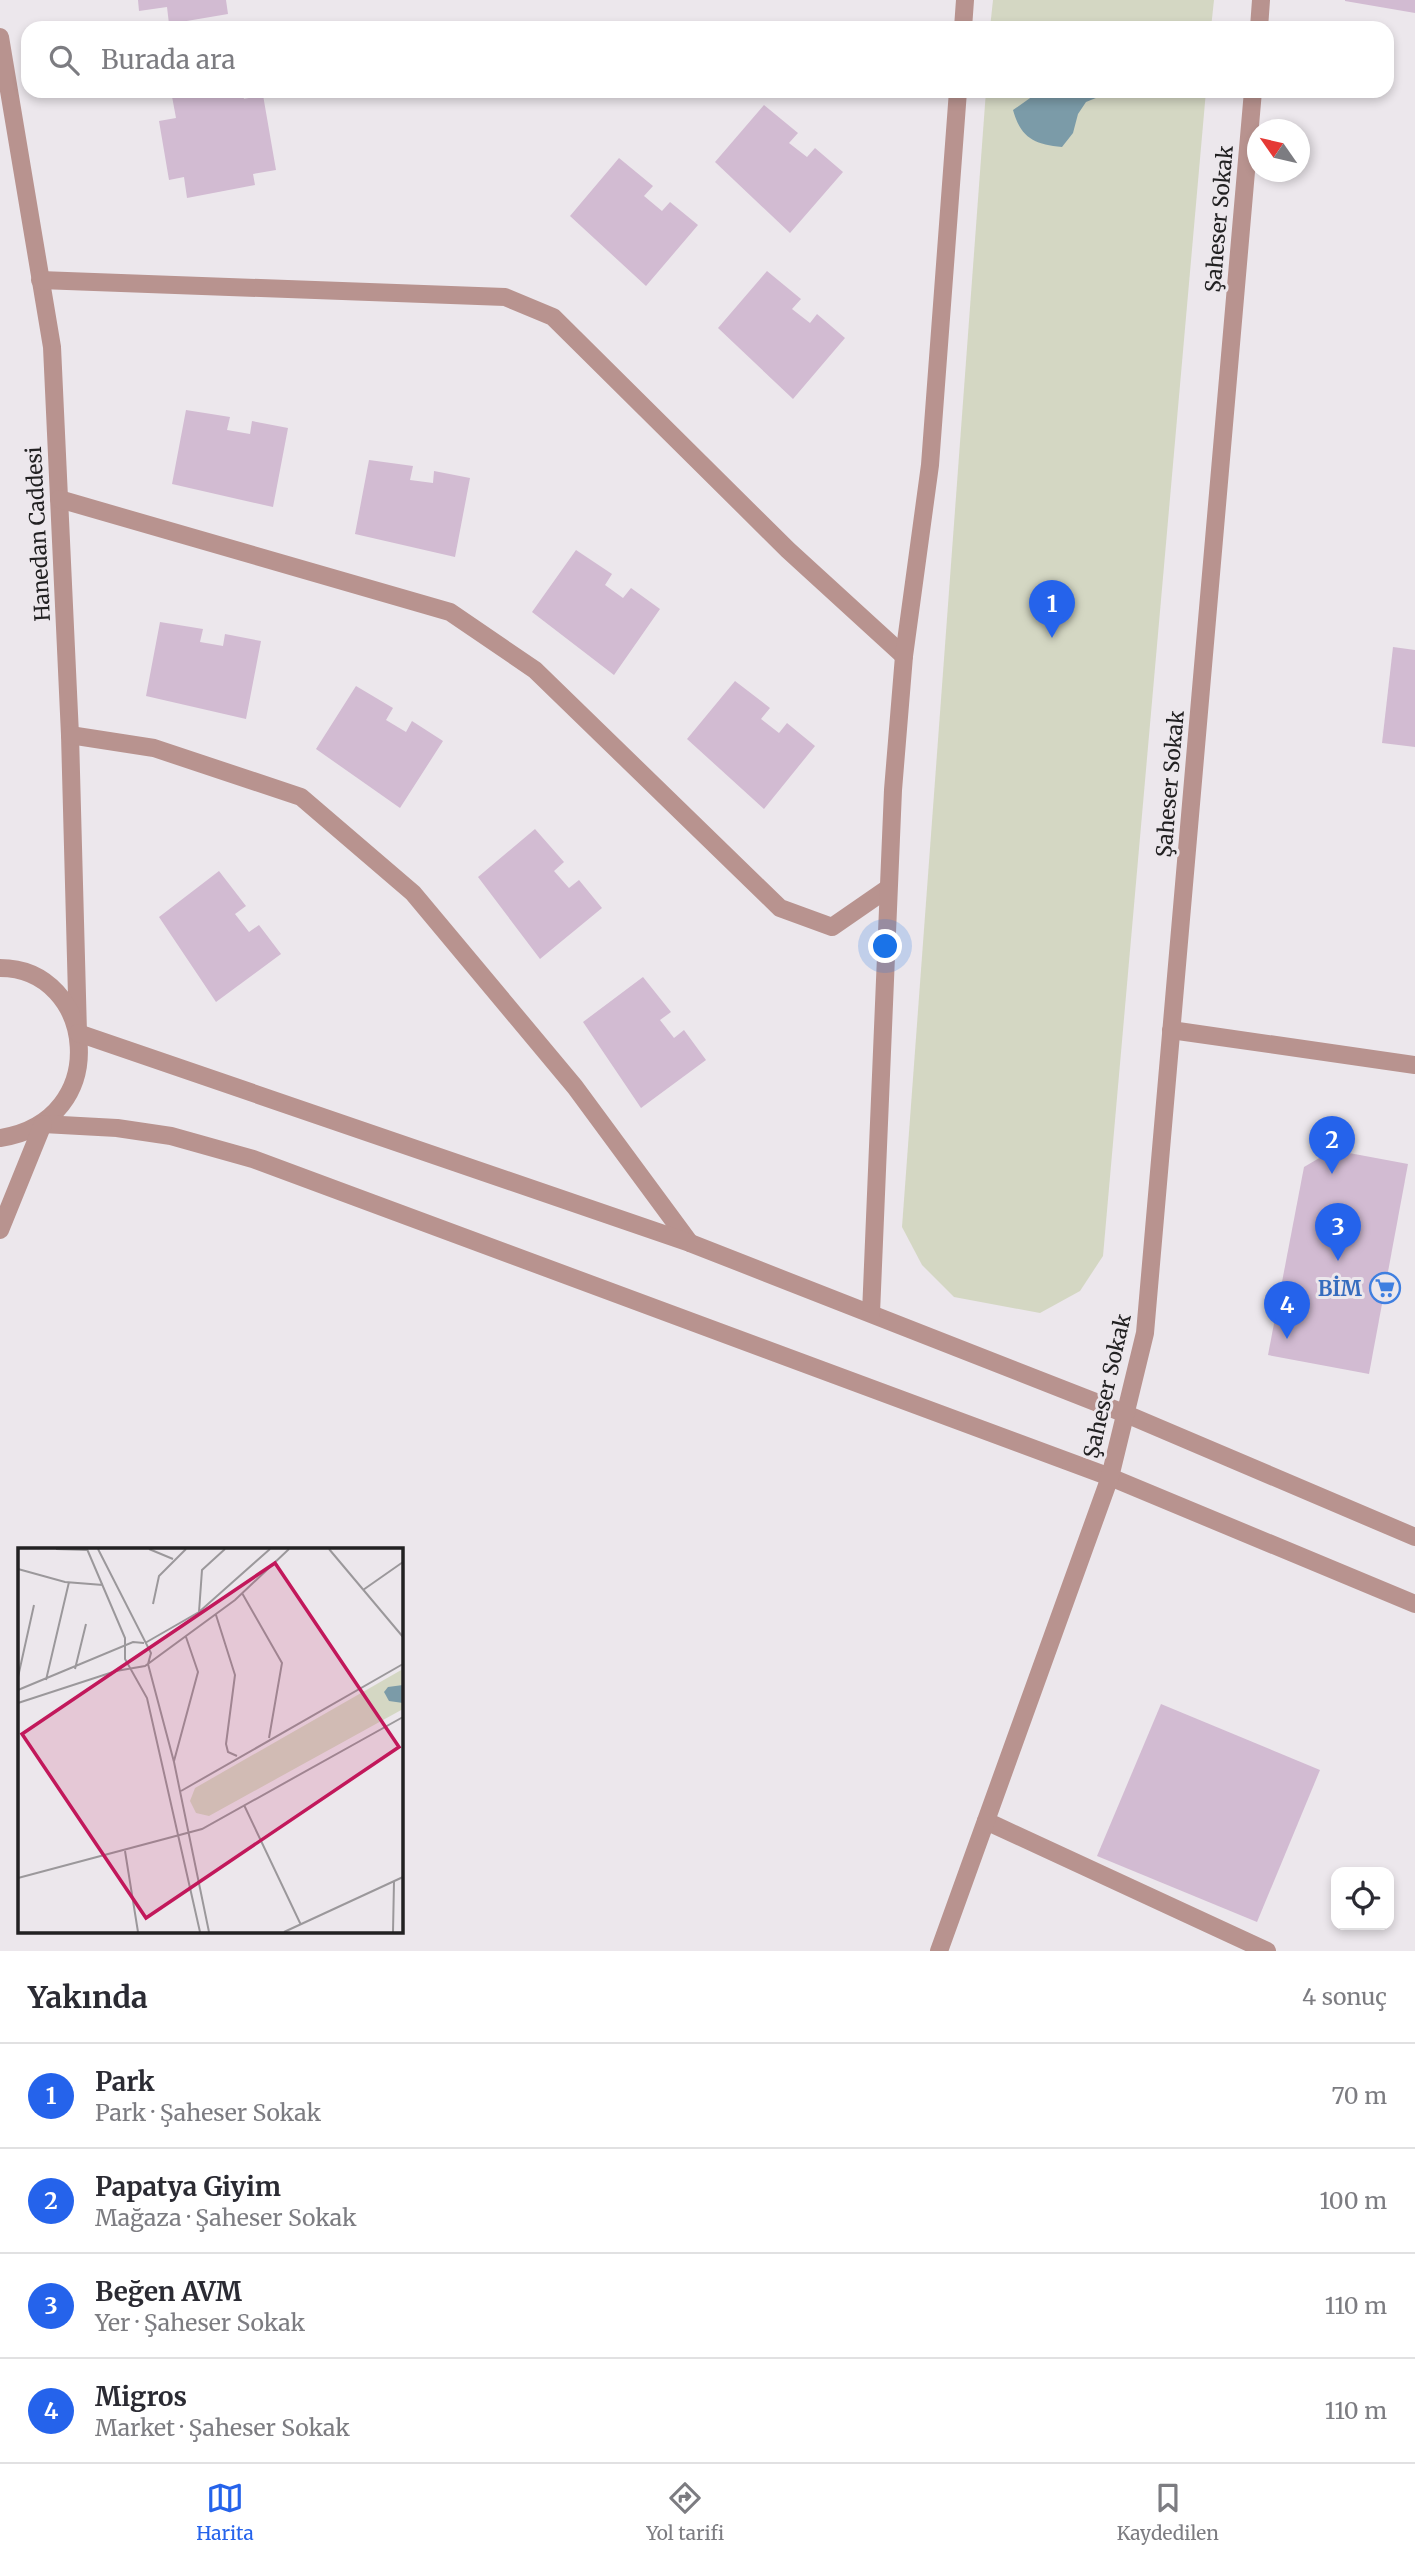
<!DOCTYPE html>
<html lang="tr">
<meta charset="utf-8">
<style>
body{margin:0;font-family:Merriweather,serif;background:#f7f7f7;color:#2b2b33}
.controls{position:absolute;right:21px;bottom:21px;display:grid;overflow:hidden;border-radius:14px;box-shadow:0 4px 10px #0003}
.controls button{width:63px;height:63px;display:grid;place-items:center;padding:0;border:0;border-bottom:2px solid #e1e1e2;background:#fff;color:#2b2b33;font:35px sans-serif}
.compass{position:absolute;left:1247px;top:119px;width:63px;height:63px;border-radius:50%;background:#fff;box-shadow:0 4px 10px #0003;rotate:304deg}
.you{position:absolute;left:886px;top:947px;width:24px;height:24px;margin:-18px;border:5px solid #fff;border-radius:50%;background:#1a73e8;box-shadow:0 0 0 10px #1a73e833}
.badge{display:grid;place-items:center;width:46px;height:46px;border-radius:50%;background:#2563eb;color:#fff;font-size:23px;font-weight:700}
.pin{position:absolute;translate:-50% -58px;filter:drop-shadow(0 2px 4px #0008)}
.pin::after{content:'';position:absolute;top:37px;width:24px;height:21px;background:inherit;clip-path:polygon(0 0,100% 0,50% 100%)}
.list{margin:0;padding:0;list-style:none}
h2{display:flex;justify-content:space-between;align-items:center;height:91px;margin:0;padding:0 28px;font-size:30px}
h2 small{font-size:23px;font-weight:400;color:#7c7c81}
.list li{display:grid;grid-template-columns:46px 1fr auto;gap:21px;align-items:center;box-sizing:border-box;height:105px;padding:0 28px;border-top:2px solid #e1e1e2}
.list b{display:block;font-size:26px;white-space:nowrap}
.list p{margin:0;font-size:23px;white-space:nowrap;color:#7c7c81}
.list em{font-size:23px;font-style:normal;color:#7c7c81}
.icon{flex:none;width:38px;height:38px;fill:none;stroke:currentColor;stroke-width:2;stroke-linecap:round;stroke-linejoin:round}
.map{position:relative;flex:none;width:1415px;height:1951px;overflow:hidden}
.search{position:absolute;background:#fff;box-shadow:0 4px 10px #0003;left:21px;right:21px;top:21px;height:77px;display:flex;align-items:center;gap:18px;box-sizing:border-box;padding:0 24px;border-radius:21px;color:#7c7c81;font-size:26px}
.sheet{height:511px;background:#fff}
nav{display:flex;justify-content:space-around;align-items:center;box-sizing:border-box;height:98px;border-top:2px solid #e1e1e2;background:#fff;font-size:19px;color:#7c7c81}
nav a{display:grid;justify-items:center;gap:4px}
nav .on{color:#2563eb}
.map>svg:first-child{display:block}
.green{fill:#d4d7c3}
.water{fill:#7b9ba8}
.building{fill:#d2bbd2}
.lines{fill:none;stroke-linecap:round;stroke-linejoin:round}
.minor{stroke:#b8938f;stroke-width:18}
.labels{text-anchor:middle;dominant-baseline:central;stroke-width:6;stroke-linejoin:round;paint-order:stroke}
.street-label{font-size:21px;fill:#222122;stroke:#ece7ec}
.shop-label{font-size:21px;font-weight:bold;fill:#366cbe;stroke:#ece7ec;text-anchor:end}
.inset-road{fill:none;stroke:#9b989b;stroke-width:2}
.view{fill:#c2185b;fill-opacity:0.15;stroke:#c2185b;stroke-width:3.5}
.inset-edge{fill:none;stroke:#222122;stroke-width:3.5}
</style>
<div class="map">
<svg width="1415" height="1951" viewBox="0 0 1415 1951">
<rect width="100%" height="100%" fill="#ece7ec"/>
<g class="green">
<polygon points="993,0 1214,0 1211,28 990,28"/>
<polygon points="986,91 1206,91 1103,1256 1080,1291 1040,1313 954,1297 922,1265 902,1227"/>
</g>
<path class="water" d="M1040,91h73l-27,11 -8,12 -5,19 -11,14c-28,-3 -41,-9 -49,-37z"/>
<g class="building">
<polygon points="138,0 226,0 228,14 169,24 167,7 139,11"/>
<polygon points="1345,0 1415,0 1415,13 1345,1"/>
<polygon points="171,91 242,91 244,99 263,95 276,170 253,174 255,185 187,198 184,177 169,180 159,121 176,118"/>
<polygon points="764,105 798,133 789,143 807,157 815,148 843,172 790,233 715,162"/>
<polygon points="619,158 653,186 644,196 662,211 670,202 698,225 646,286 570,216"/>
<polygon points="767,271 801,299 792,309 810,323 817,314 845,338 793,399 718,328"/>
<polygon points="186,410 230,417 227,430 250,434 252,421 288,428 273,507 172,484"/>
<polygon points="369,460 413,466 410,480 433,483 434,471 470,478 455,557 355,534"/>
<polygon points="576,550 612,574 605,585 623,598 631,588 660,609 614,675 532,612"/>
<polygon points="160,622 203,629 200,642 223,646 225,634 261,641 246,719 146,696"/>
<polygon points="1393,647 1415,650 1415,747 1382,743"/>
<polygon points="735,681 770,708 761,719 779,733 787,723 815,746 764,809 687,739"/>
<polygon points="356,686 393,708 386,720 406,732 412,721 443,741 400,808 316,749"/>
<polygon points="535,829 564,862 554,871 569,888 579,880 602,908 540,959 478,877"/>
<polygon points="219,871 246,906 235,914 249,932 259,925 281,954 216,1002 159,917"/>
<polygon points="643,977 671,1012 660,1020 674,1038 684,1030 706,1060 641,1108 583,1022"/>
<polygon points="1333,1150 1408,1164 1369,1374 1268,1355 1304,1167"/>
<polygon points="1161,1704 1320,1770 1257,1922 1097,1856"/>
</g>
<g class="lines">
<g class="minor">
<polyline points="963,28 965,0"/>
<polyline points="1259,28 1261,0"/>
<polyline points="0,37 52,347 70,735 78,1033"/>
<polyline points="40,280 505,297 553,317 788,550 904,656"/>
<polyline points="59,499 450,612 535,670 780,908 832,927 887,889"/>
<polyline points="70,735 154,748 301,797 413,893 575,1087 690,1243"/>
<path d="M0,968c96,0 114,153 0,170"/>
<polyline points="1171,1030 1415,1065"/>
<polyline points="78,1033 690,1243 1126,1414 1415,1537"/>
<polyline points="43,1124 117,1128 171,1136 253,1159 1110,1477 1415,1604"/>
<polyline points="0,1230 43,1124"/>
<polyline points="871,1313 893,790 904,656 930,465 958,91"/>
<polyline points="986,1821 1267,1951"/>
<polyline points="939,1951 1110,1477 1145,1333 1253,91"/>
</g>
</g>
<defs>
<g id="supermarket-ring" transform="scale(1.575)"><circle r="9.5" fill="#ece7ec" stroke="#3f7fe0" stroke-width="1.5"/><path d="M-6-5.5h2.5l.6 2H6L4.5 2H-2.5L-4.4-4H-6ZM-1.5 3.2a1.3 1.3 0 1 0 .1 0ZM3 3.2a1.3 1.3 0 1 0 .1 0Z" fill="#3f7fe0"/></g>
</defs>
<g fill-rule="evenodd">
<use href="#supermarket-ring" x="1385" y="1288"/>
</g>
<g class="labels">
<g class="street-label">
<text transform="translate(1219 219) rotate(-85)">Şaheser Sokak</text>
<text transform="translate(38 534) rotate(-93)">Hanedan Caddesi</text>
<text transform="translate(1170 784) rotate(-85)">Şaheser Sokak</text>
<text transform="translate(1107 1386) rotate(-77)">Şaheser Sokak</text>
</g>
<g class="shop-label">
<text x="1362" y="1288">BİM</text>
</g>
</g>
<g transform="translate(18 1548)">
<rect width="385" height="385" fill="#ece7ec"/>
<path d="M385,121v40l-194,107 -13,-3 -6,-12 5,-13z" fill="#d4d7c3"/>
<path d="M385,137v18l-14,-2 -5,-9 4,-5z" fill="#7b9ba8"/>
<path class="inset-road" d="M38,1l32,1M69,1l38,89v21l22,39 53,234M80,1l53,104 -3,11 26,98 35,170M131,1l24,10M311,1l74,88M0,21l47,13 38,3M345,42l40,-28M224,45l40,70 -13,75M135,56l6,-28 27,-27M181,64l3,-42 23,-21M198,67l19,60 -9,69 2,8 9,4M127,95l54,-31 71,-63M57,121l11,-45M0,129l16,-72M28,132l23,-98M0,142l115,-48 11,1M0,155l98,-32 29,-5 90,-66 54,-51M156,213l24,-89 -12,-35M163,243l222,-127M226,257l57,120M107,303l13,81M0,330l184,-49 201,-112M266,384l119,-55M375,384l1,-51"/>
<path class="view" d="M257,15l124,184 -253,171 -124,-184z"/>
<rect width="385" height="385" class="inset-edge"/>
</g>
</svg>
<div class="controls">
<button><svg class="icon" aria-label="locate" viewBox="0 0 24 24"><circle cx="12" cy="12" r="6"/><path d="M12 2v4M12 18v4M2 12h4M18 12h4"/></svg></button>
</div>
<svg class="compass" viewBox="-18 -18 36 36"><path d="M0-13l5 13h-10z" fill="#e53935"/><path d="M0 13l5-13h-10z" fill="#7c7c81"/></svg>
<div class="you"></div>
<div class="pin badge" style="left:1052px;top:638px">1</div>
<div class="pin badge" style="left:1332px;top:1174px">2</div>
<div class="pin badge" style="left:1338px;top:1261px">3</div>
<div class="pin badge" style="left:1287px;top:1339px">4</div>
<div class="search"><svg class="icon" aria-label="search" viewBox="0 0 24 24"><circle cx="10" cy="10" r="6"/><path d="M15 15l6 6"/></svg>Burada ara</div>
</div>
<section class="sheet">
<h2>Yakında<small>4 sonuç</small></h2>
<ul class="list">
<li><span class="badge">1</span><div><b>Park</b><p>Park · Şaheser Sokak</p></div><em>70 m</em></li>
<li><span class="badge">2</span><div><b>Papatya Giyim</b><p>Mağaza · Şaheser Sokak</p></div><em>100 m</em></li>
<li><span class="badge">3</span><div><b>Beğen AVM</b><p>Yer · Şaheser Sokak</p></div><em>110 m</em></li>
<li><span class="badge">4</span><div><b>Migros</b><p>Market · Şaheser Sokak</p></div><em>110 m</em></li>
</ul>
</section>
<nav>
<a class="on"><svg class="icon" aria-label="map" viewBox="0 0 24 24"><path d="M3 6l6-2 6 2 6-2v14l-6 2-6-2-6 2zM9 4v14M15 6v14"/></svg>Harita</a>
<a><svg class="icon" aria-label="directions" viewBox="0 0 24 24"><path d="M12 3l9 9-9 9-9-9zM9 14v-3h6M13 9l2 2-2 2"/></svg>Yol tarifi</a>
<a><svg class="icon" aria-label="saved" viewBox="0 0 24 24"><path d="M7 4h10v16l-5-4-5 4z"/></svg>Kaydedilen</a>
</nav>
